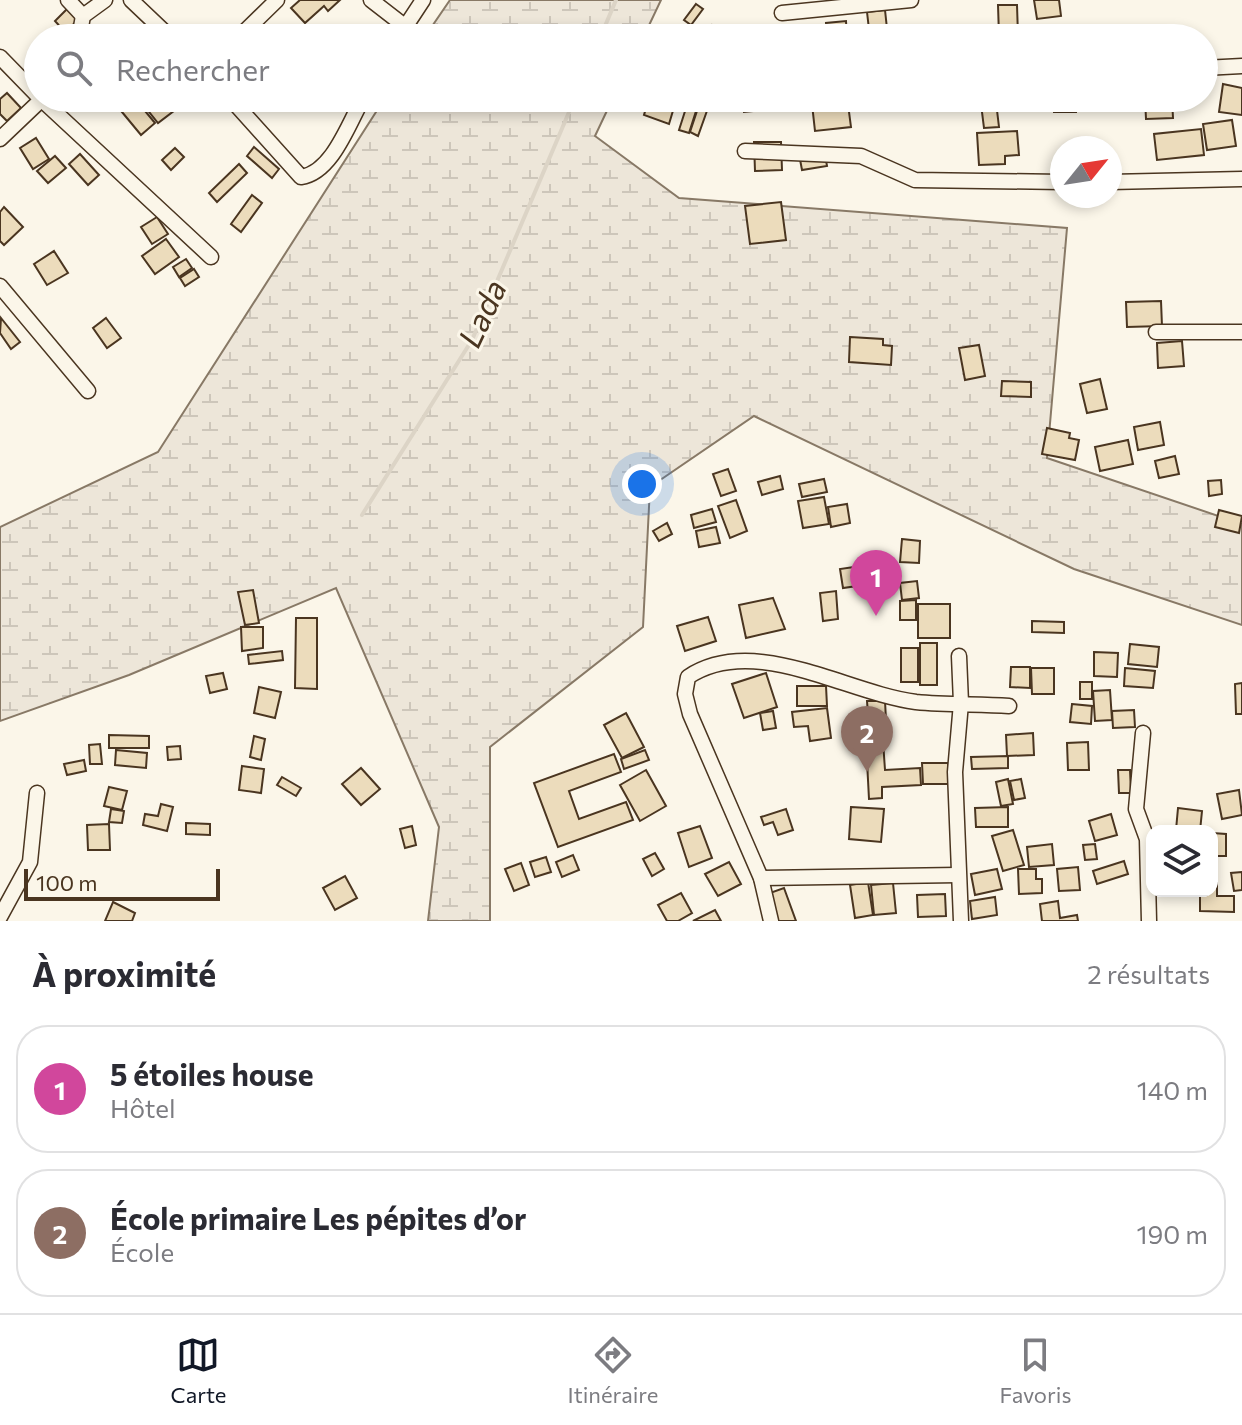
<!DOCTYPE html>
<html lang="fr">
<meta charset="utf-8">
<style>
body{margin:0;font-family:Commissioner,sans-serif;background:#f2f2f3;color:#2b2b33}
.controls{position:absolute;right:24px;bottom:24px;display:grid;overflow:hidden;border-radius:16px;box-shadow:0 4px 12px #0003}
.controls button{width:72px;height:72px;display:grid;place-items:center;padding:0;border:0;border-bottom:2px solid #e1e1e2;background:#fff;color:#2b2b33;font:40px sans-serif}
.compass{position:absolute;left:1050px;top:136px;width:72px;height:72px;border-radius:50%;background:#fff;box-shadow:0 4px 12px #0003;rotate:60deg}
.scale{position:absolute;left:24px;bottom:20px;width:196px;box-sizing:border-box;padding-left:8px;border:4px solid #4a3520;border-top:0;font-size:22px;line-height:28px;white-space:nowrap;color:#4a3520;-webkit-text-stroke:6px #fbf6e9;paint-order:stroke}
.you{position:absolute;left:642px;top:484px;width:28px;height:28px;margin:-20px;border:6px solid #fff;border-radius:50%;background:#1a73e8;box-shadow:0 0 0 12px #1a73e833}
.badge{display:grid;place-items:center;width:52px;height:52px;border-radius:50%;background:#111827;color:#fff;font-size:26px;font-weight:700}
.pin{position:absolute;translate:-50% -66px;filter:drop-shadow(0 2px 4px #0008)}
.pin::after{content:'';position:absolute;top:42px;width:28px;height:24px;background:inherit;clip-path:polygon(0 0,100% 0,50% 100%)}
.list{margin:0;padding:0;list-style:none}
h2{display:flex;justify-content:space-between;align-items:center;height:104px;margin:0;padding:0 32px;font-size:34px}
h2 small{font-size:26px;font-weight:400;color:#7c7c81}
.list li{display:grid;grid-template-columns:52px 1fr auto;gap:24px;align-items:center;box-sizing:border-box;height:128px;margin:0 16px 16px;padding:0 16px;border:2px solid #e1e1e2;border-radius:32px}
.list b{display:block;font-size:30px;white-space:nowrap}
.list p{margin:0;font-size:26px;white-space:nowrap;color:#7c7c81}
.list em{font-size:26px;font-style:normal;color:#7c7c81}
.icon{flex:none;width:44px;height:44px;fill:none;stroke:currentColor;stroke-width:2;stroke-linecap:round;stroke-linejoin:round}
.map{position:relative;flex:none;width:1242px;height:921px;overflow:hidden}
.search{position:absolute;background:#fff;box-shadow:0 4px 12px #0003;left:24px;right:24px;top:24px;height:88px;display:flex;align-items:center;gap:20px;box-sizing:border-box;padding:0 28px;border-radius:44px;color:#7c7c81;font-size:30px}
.sheet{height:392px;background:#fff}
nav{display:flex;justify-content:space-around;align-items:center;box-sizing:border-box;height:112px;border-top:2px solid #e1e1e2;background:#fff;font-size:22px;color:#7c7c81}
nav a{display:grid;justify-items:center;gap:4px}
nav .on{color:#111827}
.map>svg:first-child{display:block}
.wetland{fill:url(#wetland-marsh);stroke:#887966;stroke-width:2}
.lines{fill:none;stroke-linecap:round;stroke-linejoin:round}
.stream{stroke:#dcd4c6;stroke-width:4}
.building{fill:#ecdcbc;stroke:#4a3520;stroke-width:2}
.minor-casing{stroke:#4a3520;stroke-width:17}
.minor{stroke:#fbf6e9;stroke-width:14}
.labels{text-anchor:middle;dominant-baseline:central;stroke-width:6;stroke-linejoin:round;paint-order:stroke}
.water-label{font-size:32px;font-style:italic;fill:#4a3520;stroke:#fbf6e9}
</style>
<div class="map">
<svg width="1242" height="921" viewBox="0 0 1242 921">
<defs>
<pattern id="wetland-marsh" width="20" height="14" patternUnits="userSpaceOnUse" patternTransform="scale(2)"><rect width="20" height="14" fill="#ede6d9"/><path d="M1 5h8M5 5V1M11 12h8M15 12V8" fill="none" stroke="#cdc6ba"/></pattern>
</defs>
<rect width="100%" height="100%" fill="#fbf6e9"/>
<g class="wetland">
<polygon points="450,0 661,0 643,38 424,38"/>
<polygon points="385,98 613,98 595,136 679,198 1067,228 1047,458 1242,524 1242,625 1074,569 754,416 650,487 643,627 490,747 490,921 428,921 439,827 336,588 129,675 0,721 0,527 158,452"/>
</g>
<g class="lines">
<g class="stream">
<polyline points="600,38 616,0"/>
<polyline points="362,515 472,340 575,98"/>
</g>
</g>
<g class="building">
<polygon points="300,0 340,0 328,11 324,6 305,23 291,8"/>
<polygon points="1034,0 1059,0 1061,16 1037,19"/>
<polygon points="696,4 703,9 691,25 684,20"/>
<polygon points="998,5 1017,5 1018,36 999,36"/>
<polygon points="67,9 78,20 65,32 55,21"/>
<polygon points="885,10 888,38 870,38 867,12"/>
<polygon points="846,21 847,38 827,38 826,23"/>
<polygon points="712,25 729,34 728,38 705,38"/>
<polygon points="1223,84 1242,88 1242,115 1219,112"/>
<polygon points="7,93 21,108 7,121 0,114 0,99"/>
<polygon points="138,98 171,98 179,107 158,123"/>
<polygon points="649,98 675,104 669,124 644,115"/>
<rect x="1054" y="98" width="22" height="14"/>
<polygon points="1145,98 1172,98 1173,118 1146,119"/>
<polygon points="136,100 155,123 141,135 122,112"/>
<polygon points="764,100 765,110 744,112 743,102"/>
<polygon points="831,101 832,106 848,104 851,127 815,131 812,104"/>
<polygon points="996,102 999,127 984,128 981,104"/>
<polygon points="687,105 697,108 689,133 679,130"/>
<polygon points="699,105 708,108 698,136 690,132"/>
<polygon points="1232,120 1236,146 1207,150 1203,124"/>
<polygon points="1201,129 1204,155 1157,160 1154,134"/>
<polygon points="1017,131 1019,155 1005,156 1005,164 979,165 977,133"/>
<polygon points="36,138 49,159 33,169 20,148"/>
<polygon points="754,142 781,142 782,170 755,171"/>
<polygon points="254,147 279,169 272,178 247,156"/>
<polygon points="175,148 184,157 171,170 162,160"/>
<polygon points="824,149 827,166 802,170 799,154"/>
<polygon points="80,154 99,175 88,185 69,164"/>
<polygon points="55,156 66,168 48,183 37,171"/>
<polygon points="239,164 247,173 217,202 209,193"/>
<polygon points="252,195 262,203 241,232 231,224"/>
<polygon points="781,202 786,240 750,244 745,206"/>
<polygon points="4,207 23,227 4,245 0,241 0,212"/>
<polygon points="157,217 168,234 152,244 141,227"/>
<polygon points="166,239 179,257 155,274 142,256"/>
<polygon points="54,251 68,273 47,285 34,264"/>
<polygon points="186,259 192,268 179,277 173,267"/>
<polygon points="194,269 199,277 185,286 180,278"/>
<polygon points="1161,301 1162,326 1127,327 1126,302"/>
<polygon points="1,318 20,342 11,349 0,333"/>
<polygon points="106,318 121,338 107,348 93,328"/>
<polygon points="850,337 883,339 883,345 892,346 891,365 849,362"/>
<polygon points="1182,341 1184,366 1158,368 1157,343"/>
<polygon points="979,345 985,376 965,380 959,348"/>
<polygon points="1100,379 1107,409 1087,413 1080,384"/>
<polygon points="1002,381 1031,382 1031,397 1001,396"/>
<polygon points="1160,422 1164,445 1138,450 1134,427"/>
<polygon points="1047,428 1070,433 1069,438 1079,440 1075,460 1042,454"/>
<polygon points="1128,440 1133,464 1100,471 1095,447"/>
<polygon points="1175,456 1179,474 1159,478 1155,461"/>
<polygon points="728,469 736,491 721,496 713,474"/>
<polygon points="780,476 783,489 762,495 758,482"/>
<polygon points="824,479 827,492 802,497 799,484"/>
<polygon points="1221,480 1222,494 1209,496 1208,481"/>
<polygon points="824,497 829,524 803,528 798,501"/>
<polygon points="736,500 747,531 730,538 718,506"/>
<polygon points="847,504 850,523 831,527 828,507"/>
<polygon points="712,509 716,522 694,528 691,515"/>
<polygon points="1219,510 1242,516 1239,533 1215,527"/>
<polygon points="667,523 672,534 659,541 653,531"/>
<polygon points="716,527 720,543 699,547 696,531"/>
<polygon points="902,539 920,541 919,563 900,562"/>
<polygon points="868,565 871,584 843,588 840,569"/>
<polygon points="882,565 884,579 872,581 869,567"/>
<polygon points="917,581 919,598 902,600 900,583"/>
<polygon points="253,590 259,623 245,625 238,592"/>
<polygon points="836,591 838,619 823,621 820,593"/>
<polygon points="773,598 785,629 746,638 739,605"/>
<polygon points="916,600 916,620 900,620 900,601"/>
<rect x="918" y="604" width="32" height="34"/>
<polygon points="708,617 716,641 685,651 677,626"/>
<polygon points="296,618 317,618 317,689 295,688"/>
<polygon points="1032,621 1064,622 1064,633 1032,632"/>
<polygon points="241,627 263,627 263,648 242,651"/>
<rect x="920" y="643" width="17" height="42"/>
<polygon points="1130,644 1159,647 1157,667 1128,664"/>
<rect x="901" y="648" width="17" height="34"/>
<polygon points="282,651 283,660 249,664 248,655"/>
<polygon points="1094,652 1118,653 1117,677 1094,676"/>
<polygon points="1011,667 1030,667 1030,688 1010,687"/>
<polygon points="1031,668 1054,668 1054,694 1032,694"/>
<polygon points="1125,668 1155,671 1153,688 1124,686"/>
<polygon points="223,673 227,689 210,693 206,676"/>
<polygon points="766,673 777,707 744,718 732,684"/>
<rect x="1080" y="682" width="12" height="17"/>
<polygon points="1242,683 1242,714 1236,714 1235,684"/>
<polygon points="797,686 826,686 827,706 797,706"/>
<polygon points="259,687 281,692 275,718 254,713"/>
<polygon points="1110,690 1112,720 1095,721 1093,691"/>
<polygon points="867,701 885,701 887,740 870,741"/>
<polygon points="1072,704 1092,706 1091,724 1070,722"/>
<polygon points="827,708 831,738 810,741 808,726 794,727 792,712"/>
<polygon points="1134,710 1135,727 1113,728 1112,711"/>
<polygon points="773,711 776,728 763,730 760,713"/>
<polygon points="626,713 644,747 622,758 604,725"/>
<polygon points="1033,733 1034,755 1007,756 1006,735"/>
<polygon points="109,735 149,736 149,748 109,748"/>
<polygon points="254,736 265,739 261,760 250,757"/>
<polygon points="883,741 885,770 920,768 921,785 882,787 882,798 869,799 866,742"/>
<polygon points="1088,742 1089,770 1068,770 1067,743"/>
<polygon points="100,744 102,764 90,764 89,745"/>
<polygon points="180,746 181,759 168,760 167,747"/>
<polygon points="116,750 147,753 146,768 115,765"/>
<polygon points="645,750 649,760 624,769 621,759"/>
<polygon points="614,754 621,772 569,791 579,819 626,802 633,820 558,847 534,783"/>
<polygon points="1008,756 1008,768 972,769 971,757"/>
<polygon points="84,760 86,771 67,775 64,764"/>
<polygon points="922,763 948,763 949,784 923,784"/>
<polygon points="242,766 264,769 261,793 239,790"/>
<polygon points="361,768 380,789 361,805 342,784"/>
<polygon points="646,770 666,806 640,821 620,785"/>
<polygon points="1118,770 1130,770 1131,793 1119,793"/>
<polygon points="282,777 301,788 296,796 277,785"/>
<polygon points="1008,779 1013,804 1001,806 996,782"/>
<polygon points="1021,779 1025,798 1014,800 1010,781"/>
<polygon points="109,787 127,791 122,810 104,806"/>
<polygon points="1239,790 1242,815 1222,819 1217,794"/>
<polygon points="161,804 173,807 167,831 143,825 145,814 158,816"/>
<polygon points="851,807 884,809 881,842 849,839"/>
<polygon points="1008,807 1008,827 976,827 975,808"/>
<polygon points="1178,808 1202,811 1200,831 1176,830"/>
<polygon points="111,809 124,811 122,823 109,822"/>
<polygon points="786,809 793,830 778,835 773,822 764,825 761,817"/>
<polygon points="1111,814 1117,835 1095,841 1089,821"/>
<polygon points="186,823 210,824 210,835 186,834"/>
<polygon points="109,824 110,850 88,850 87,825"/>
<polygon points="412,826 416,845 405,848 400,829"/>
<polygon points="700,826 712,858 689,867 678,833"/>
<polygon points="1013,830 1024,865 1003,871 992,836"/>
<polygon points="1212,833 1226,834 1226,856 1212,856"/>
<polygon points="1052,844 1054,865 1029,867 1027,847"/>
<polygon points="1095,844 1097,859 1085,860 1083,845"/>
<polygon points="655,853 664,869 652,876 643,859"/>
<polygon points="573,855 579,870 562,877 556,862"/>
<polygon points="546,857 551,872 535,877 530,862"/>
<polygon points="1124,861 1128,874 1097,884 1093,871"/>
<polygon points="729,862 741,884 718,896 705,874"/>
<polygon points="521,863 529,885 514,891 505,869"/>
<polygon points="1078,867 1080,890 1059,891 1057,869"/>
<polygon points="997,869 1002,889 975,895 971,874"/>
<polygon points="1018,869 1036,869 1036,879 1042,879 1042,893 1019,894"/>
<polygon points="1242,872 1242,890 1234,891 1231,873"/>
<polygon points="345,876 357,898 335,910 323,888"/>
<polygon points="868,882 873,915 855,918 850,885"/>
<polygon points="893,883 896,913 874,915 871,885"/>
<polygon points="1212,883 1217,883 1217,896 1234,896 1234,912 1200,911 1200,891 1212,891"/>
<polygon points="784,888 796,921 777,921 767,894"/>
<polygon points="681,893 692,913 678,921 667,921 658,905"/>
<polygon points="945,894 946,916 918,917 917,895"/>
<polygon points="995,897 997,915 972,919 970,901"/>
<polygon points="1058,901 1060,918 1077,915 1078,921 1042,921 1040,904"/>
<polygon points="113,902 135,913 132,921 105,921"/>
<polygon points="715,910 721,921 693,921"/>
</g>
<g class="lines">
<g class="minor-casing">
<g id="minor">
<polyline points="68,0 83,16"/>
<polyline points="131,0 171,38"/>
<polyline points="371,0 420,38"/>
<polyline points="782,13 911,0"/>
<polyline points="79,38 83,16 105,0"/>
<polyline points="238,38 277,0"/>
<polyline points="398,38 423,0"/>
<polyline points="0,57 38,96"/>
<polyline points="1204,68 1242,66"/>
<polyline points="40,98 211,257"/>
<path d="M230,98l71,79c31,-4 48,-54 62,-79"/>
<polyline points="0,139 42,99"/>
<polyline points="745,151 861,156 915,180 1062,182"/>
<polyline points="1110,182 1242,179"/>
<polyline points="0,286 88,391"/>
<polyline points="1156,332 1242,332"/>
<polyline points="959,656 961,703 955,772 961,921"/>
<polyline points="1143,733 1136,809 1147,839 1149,921"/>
<polyline points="761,878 958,875"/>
<polyline points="0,917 30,862 37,793"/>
<path d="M771,921l-10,-43 -71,-164 -5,-20 3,-17c66,-44 158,16 228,25 30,3 62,2 93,4"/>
</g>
</g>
<use href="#minor" class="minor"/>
</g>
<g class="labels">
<g class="water-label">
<text transform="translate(481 313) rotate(-65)">Lada</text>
</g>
</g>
</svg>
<div class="controls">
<button><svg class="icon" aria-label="layers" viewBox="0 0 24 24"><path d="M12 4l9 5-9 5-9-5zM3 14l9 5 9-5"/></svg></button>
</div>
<svg class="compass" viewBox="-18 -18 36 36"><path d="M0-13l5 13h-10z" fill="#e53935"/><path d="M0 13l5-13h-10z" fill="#7c7c81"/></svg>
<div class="scale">100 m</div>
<div class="you"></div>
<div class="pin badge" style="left:876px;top:616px;background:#d1479c">1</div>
<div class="pin badge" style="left:867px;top:772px;background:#8d6e63">2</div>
<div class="search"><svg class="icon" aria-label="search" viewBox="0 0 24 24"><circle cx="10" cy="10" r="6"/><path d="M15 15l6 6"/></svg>Rechercher</div>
</div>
<section class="sheet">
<h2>À proximité<small>2 résultats</small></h2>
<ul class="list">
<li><span class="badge" style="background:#d1479c">1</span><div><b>5 étoiles house</b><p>Hôtel</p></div><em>140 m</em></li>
<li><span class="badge" style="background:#8d6e63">2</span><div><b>École primaire Les pépites d’or</b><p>École</p></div><em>190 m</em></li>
</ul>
</section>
<nav>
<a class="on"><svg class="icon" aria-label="map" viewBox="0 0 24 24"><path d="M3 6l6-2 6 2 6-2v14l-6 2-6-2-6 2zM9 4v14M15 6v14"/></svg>Carte</a>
<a><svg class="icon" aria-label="directions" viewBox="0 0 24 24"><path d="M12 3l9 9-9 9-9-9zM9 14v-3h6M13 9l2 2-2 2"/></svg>Itinéraire</a>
<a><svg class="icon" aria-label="saved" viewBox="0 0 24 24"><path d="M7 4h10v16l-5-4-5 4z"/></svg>Favoris</a>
</nav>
